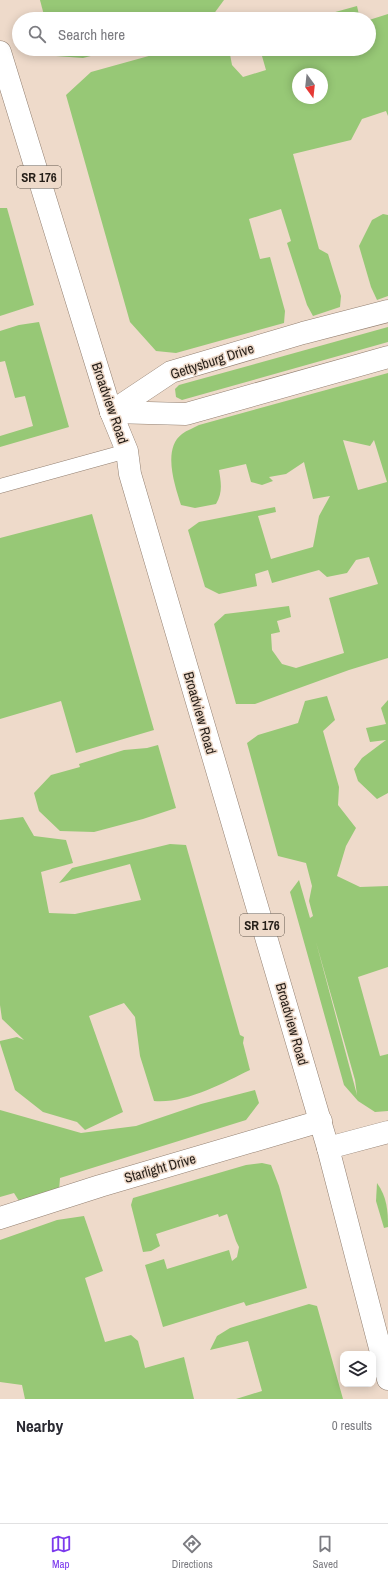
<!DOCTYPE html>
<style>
body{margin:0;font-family:"Archivo Narrow",sans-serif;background:#f7f7f7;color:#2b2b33}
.controls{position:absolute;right:12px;bottom:12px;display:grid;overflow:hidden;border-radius:8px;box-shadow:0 2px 10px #0003}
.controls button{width:36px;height:36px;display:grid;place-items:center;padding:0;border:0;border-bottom:1px solid #e1e1e2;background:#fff;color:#2b2b33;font:20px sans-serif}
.compass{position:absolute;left:292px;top:68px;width:36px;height:36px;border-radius:50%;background:#fff;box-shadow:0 2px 10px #0003;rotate:165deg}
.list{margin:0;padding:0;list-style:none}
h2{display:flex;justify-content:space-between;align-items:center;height:52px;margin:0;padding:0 16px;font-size:17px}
h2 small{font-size:13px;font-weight:400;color:#7c7c81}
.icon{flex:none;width:22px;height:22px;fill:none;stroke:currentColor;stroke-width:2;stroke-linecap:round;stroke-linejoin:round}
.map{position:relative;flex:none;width:388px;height:1399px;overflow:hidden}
.search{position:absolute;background:#fff;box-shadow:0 2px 10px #0003;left:12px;right:12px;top:12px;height:44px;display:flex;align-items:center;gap:10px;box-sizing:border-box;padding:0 14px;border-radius:22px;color:#7c7c81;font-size:15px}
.sheet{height:124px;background:#fff}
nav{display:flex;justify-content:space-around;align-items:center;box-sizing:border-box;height:56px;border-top:1px solid #e1e1e2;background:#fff;font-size:11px;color:#7c7c81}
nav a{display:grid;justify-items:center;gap:2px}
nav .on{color:#7c3aed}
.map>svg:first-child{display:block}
.green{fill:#97c876;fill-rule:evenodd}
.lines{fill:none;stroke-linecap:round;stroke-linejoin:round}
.lane-casing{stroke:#938072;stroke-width:15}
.street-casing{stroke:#938072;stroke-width:23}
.primary-casing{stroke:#938072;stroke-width:23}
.lane{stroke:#fff;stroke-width:14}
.street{stroke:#fff;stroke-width:22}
.primary{stroke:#fff;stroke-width:22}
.labels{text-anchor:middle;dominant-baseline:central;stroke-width:3;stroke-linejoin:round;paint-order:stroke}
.shield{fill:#eedaca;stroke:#61564d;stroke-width:1}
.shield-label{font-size:13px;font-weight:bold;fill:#251e18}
.street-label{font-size:14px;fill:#251e18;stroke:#eedaca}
</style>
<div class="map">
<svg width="388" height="1399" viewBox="0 0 388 1399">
<rect width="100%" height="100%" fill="#eedaca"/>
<g class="green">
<polygon points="40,0 224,0 210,19 45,19"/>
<polygon points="357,6 360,19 310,19"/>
<path d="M388,14v102l-2,-5 -24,8 -11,21 -58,14 26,95 9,5 13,42 -1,11 -27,9 -6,-11 -20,-62 4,-2 -10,-32 -32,10 11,40 10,-2 15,54 -1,12 -108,30 -20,-2 -26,-29 -64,-227 25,-23 83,-23h55l3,16 11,12 23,-7 -6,-21h109v-29zM298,74h24v24h-24z"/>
<polygon points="54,49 118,49 83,58 56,56"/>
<polygon points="0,208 7,208 34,305 0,316"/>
<polygon points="383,214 388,215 388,296 377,300 371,287 359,246 372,220"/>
<polygon points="39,322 69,427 0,447 0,436 33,426 25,396 15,398 5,361 0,362 0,331 19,325"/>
<polygon points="388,327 388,342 182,400 176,397 175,389 179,385"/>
<path d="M388,373v285l-39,12 -94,34h-19l-22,-80 11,-10 64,-8 2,11 -14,4 3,11 -9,2 1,16 10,14 14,4 48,-15 -15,-55 49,-14 -9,-27 -13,3 -9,13 -20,4 -8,-7 -47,13 -4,-13 -13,4 2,12 -38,8 -14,-7 -17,-57 11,-8 76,-15 1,5 -18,4 13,43 42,-12 6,-31 11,-20 -17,3 -9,-37 -18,12 -17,3 4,4 -11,4 -11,-3 -5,-18 -27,6c2,13 4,22 -3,34l-21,4 -14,-3c-6,-19 -19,-56 1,-71 5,-4 12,-6 17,-9zM343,440l27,6 4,-6 13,42 -29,8z"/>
<polygon points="92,514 154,730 76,753 61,701 0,719 0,538"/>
<path d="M327,696l8,24 -12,11 16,56 -1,18 18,23 -10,18 -9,30 23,11 28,-1v81l-30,10 22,79 8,-2v57l-13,1 -17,-11 -14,-16 -54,-193 9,-12 11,38 3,-2 -4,-15 3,-15 -6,-23 -28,-7 -31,-113 11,-8 40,-12 7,-22zM316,942l39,138 2,15z"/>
<polygon points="388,700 388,793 377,799 358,781 354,769 362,758 386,740 370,742 366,728 386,724 381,708"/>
<polygon points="158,745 176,808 143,819 94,832 60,831 39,811 34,793 51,775 80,767 79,764 124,750 147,748"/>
<path d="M23,817l11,19 32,4 7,23 -32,9 8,41 26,1 66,-14 -11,-36 -71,19 13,-15 98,-24 16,1 54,190 4,2 -1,6 7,27c-27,13 -65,34 -96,31l-14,-45 -5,-39 -11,-14 -35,13 34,96 -38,18 -8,-8 -34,-10 -28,-22 -15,-47v-2l17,-4 7,3 -22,-21 -2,-14v-185z"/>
<polygon points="255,1090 259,1103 246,1120 60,1178 58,1204 19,1201 14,1193 0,1197 0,1110 81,1133 136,1126 201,1104"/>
<polygon points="262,1163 271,1165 279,1186 307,1288 246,1306 244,1302 163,1327 145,1265 164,1259 167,1269 229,1250 232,1261 237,1257 239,1247 236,1241 227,1214 219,1217 218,1214 156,1234 160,1246 151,1251 143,1252 131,1205 133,1198 246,1165"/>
<path d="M377,1183c10,14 11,28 11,44l-4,1 -8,-27z"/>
<polygon points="84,1216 103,1271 85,1278 105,1342 131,1335 138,1341 145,1368 184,1357 194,1399 25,1399 22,1385 0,1382 0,1240 57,1220"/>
<polygon points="309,1304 317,1306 343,1399 236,1399 262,1391 248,1341 210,1350 217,1336 230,1328"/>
</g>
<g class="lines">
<g class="lane-casing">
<polyline id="lane" points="0,486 127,451"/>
</g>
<g class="street-casing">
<g id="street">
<polyline points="111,412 171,372 303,333 388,311"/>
<polyline points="111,412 186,414 388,357"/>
<polyline points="328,1148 388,1132"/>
<polyline points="0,1218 100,1186 321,1121"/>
</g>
</g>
<g class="primary-casing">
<polyline id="primary" points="0,52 111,412 127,451 130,474 328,1148 388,1379"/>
</g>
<use href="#lane" class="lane"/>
<use href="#street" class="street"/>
<use href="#primary" class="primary"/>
</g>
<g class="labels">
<g class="shield">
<rect x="17" y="166" width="44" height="22" rx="3"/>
<rect x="240" y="914" width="44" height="22" rx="3"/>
</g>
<g class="shield-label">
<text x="39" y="177">SR 176</text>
<text x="262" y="925">SR 176</text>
</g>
<g class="street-label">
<text transform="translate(212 361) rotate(-18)">Gettysburg Drive</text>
<text transform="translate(110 403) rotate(71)">Broadview Road</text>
<text transform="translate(200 713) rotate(74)">Broadview Road</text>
<text transform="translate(292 1024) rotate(74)">Broadview Road</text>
<text transform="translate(160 1168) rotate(-16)">Starlight Drive</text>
</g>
</g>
</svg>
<div class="controls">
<button><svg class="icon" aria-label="layers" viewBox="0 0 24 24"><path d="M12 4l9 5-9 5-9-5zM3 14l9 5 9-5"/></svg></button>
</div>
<svg class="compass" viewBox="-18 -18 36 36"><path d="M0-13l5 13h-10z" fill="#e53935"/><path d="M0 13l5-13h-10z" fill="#7c7c81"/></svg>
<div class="search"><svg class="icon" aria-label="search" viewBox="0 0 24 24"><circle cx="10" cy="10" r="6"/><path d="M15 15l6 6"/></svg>Search here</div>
</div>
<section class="sheet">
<h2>Nearby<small>0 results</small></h2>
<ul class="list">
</ul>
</section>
<nav>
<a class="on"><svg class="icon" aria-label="map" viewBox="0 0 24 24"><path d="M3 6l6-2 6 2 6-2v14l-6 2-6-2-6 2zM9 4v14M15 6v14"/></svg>Map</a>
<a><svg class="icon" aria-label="directions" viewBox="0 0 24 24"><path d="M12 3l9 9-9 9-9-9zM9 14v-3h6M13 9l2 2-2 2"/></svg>Directions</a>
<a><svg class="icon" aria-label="saved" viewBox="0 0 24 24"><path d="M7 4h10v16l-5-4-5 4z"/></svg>Saved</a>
</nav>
